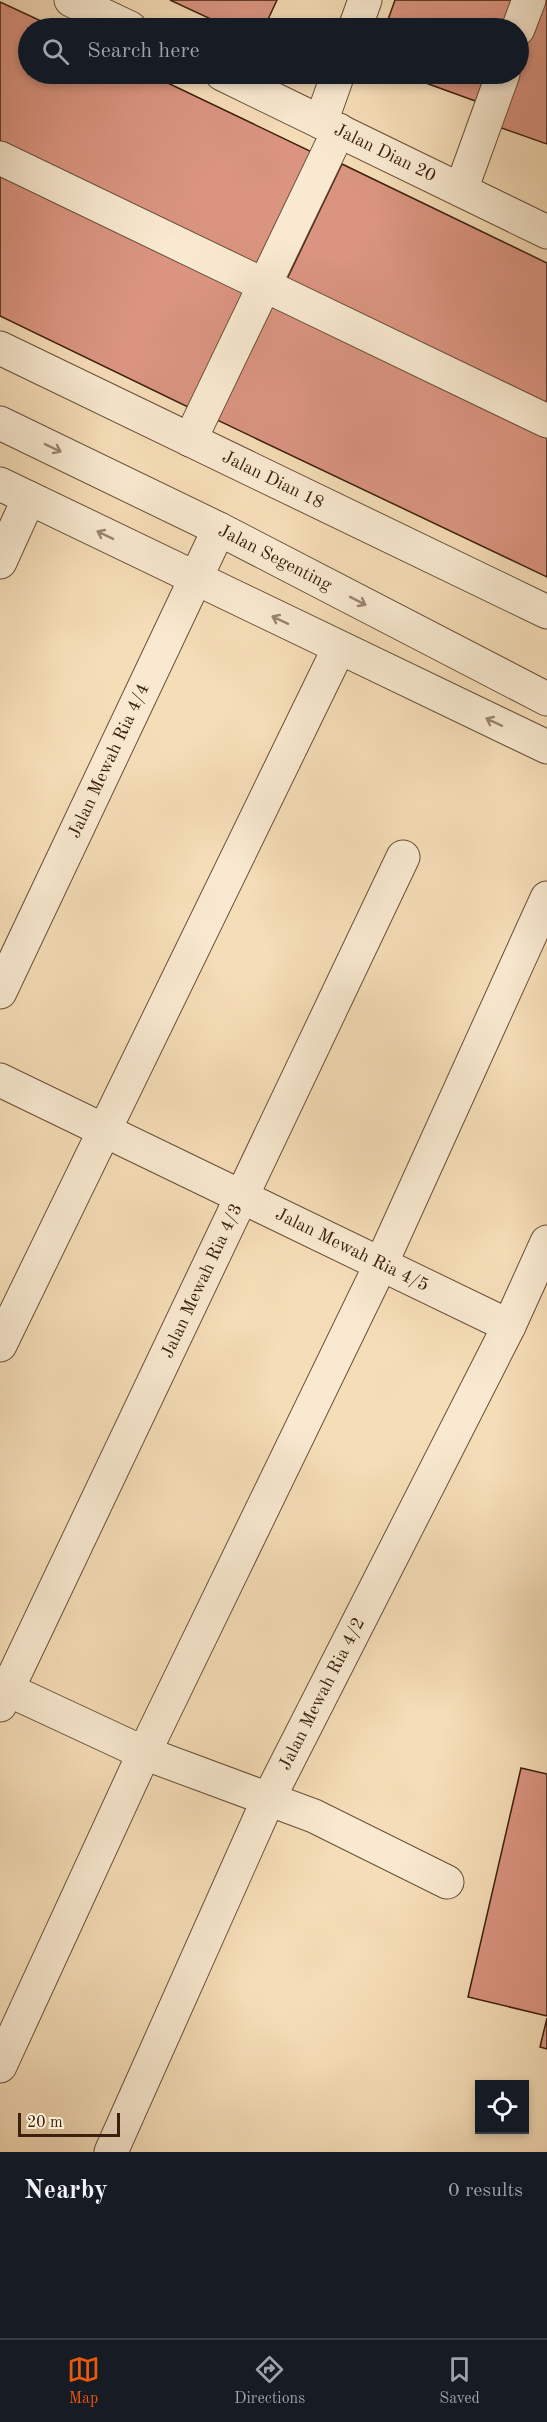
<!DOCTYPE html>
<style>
body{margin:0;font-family:"Old Standard TT",serif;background:#242831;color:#f1f3f6}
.controls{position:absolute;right:18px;bottom:18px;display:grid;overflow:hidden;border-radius:0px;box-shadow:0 3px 9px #0003}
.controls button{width:54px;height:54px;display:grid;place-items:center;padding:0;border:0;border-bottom:2px solid #363941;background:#171b24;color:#f1f3f6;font:30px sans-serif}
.scale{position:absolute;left:18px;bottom:15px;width:102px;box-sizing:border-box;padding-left:6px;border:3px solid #3c200d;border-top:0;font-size:16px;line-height:21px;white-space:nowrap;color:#3c200d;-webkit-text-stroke:4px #f8e9d0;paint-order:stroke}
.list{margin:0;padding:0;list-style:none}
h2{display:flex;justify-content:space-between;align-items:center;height:78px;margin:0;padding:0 24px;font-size:26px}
h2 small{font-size:20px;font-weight:400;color:#9ea1a6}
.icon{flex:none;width:33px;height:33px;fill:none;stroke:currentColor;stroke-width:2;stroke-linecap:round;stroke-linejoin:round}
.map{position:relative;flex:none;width:547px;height:2152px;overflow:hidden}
.search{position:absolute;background:#171b24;box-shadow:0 3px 9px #0003;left:18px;right:18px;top:18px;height:66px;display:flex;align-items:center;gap:15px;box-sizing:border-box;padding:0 21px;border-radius:33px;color:#9ea1a6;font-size:22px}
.sheet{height:186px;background:#171b24}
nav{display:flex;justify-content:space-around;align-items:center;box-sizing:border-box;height:84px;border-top:2px solid #363941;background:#171b24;font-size:16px;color:#9ea1a6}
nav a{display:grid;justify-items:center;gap:3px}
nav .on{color:#ea580c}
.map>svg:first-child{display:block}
.building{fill:#da9480;stroke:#3c200d;stroke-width:1.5}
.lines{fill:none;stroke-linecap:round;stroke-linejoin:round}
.minor-casing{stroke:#6a4f38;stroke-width:35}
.minor{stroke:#f8e9d0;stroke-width:33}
.oneway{stroke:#9a846e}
.labels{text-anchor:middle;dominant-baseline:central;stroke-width:5;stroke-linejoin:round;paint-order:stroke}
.street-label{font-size:18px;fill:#3c200d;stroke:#f8e9d0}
</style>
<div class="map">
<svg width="547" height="2152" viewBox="0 0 547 2152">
<rect width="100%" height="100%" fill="#f5ddb7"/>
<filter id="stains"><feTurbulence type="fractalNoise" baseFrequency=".00333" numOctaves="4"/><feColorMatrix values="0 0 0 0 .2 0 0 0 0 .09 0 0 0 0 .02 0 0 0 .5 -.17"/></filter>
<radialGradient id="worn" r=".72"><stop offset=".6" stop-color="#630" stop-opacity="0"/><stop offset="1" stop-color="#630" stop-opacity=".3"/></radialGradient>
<g class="building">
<polygon points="170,0 277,0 264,28 230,28"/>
<polygon points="395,0 515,0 505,28 385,28"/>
<polygon points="541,0 547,0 547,144 496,126 518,74 518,62"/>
<polygon points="0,2 56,28 28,28 28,74 149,74 312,152 257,269 0,145"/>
<polygon points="401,74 488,74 478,102"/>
<polygon points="342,164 547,263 547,406 287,279"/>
<polygon points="0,170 246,290 190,408 0,316"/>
<polygon points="273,301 547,434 547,577 215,419"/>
<polygon points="521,1768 547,1774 547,2016 468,1997"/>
<polygon points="547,2018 547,2049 540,2047"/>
</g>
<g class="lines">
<g class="minor-casing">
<g id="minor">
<polyline points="71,0 130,28"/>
<polyline points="355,28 365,0"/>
<polyline points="518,29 529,0"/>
<polyline points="222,74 547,232"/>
<polyline points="321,122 338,74"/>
<polyline points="0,158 547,421"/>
<polyline points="461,190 503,74"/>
<polyline points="0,348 547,612"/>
<polyline points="0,423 219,529 547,699"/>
<polyline points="190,440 339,130"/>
<polyline points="0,484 547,747"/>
<polyline points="0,562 29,498"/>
<polyline points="0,992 219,529"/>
<polyline points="0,1080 509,1326"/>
<polyline points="0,1345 339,648"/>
<polyline points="0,1686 144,1753 314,1816 447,1882"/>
<polyline points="0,1705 403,857"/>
<polyline points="0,2066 144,1753 381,1264 547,898"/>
<polyline points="111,2152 268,1800 509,1326 547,1242"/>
</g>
</g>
<use href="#minor" class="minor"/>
</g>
<defs><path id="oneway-shaft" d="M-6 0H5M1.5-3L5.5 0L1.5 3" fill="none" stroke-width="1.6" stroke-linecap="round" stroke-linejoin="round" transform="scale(1.5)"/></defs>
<g class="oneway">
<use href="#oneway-shaft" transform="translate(53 448) rotate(26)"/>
<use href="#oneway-shaft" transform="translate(105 535) rotate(-154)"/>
<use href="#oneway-shaft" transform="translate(358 601) rotate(27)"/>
<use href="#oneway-shaft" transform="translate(280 620) rotate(-155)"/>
<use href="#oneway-shaft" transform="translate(494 722) rotate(-155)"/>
</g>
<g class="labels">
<g class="street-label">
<text transform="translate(385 153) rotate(26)">Jalan Dian 20</text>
<text transform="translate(273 480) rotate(26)">Jalan Dian 18</text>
<text transform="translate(275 558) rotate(27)">Jalan Segenting</text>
<text transform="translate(109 761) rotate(-65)">Jalan Mewah Ria 4/4</text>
<text transform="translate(352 1250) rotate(26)">Jalan Mewah Ria 4/5</text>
<text transform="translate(202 1281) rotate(-65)">Jalan Mewah Ria 4/3</text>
<text transform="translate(322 1694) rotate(-63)">Jalan Mewah Ria 4/2</text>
</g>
</g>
<rect width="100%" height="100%" filter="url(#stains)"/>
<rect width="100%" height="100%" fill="url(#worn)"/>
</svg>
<div class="controls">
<button><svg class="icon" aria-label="locate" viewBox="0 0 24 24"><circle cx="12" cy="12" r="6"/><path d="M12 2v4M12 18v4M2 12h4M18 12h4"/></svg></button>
</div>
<div class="scale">20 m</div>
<div class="search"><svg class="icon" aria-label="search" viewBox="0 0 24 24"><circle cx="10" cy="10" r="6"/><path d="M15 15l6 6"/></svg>Search here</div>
</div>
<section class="sheet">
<h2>Nearby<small>0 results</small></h2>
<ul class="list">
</ul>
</section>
<nav>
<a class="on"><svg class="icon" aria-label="map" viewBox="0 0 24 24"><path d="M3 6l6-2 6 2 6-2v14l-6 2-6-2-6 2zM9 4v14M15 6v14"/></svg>Map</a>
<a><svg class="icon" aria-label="directions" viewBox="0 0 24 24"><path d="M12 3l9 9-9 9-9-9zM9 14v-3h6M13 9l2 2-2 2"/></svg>Directions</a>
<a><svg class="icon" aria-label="saved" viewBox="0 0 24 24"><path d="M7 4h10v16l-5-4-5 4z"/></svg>Saved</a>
</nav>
